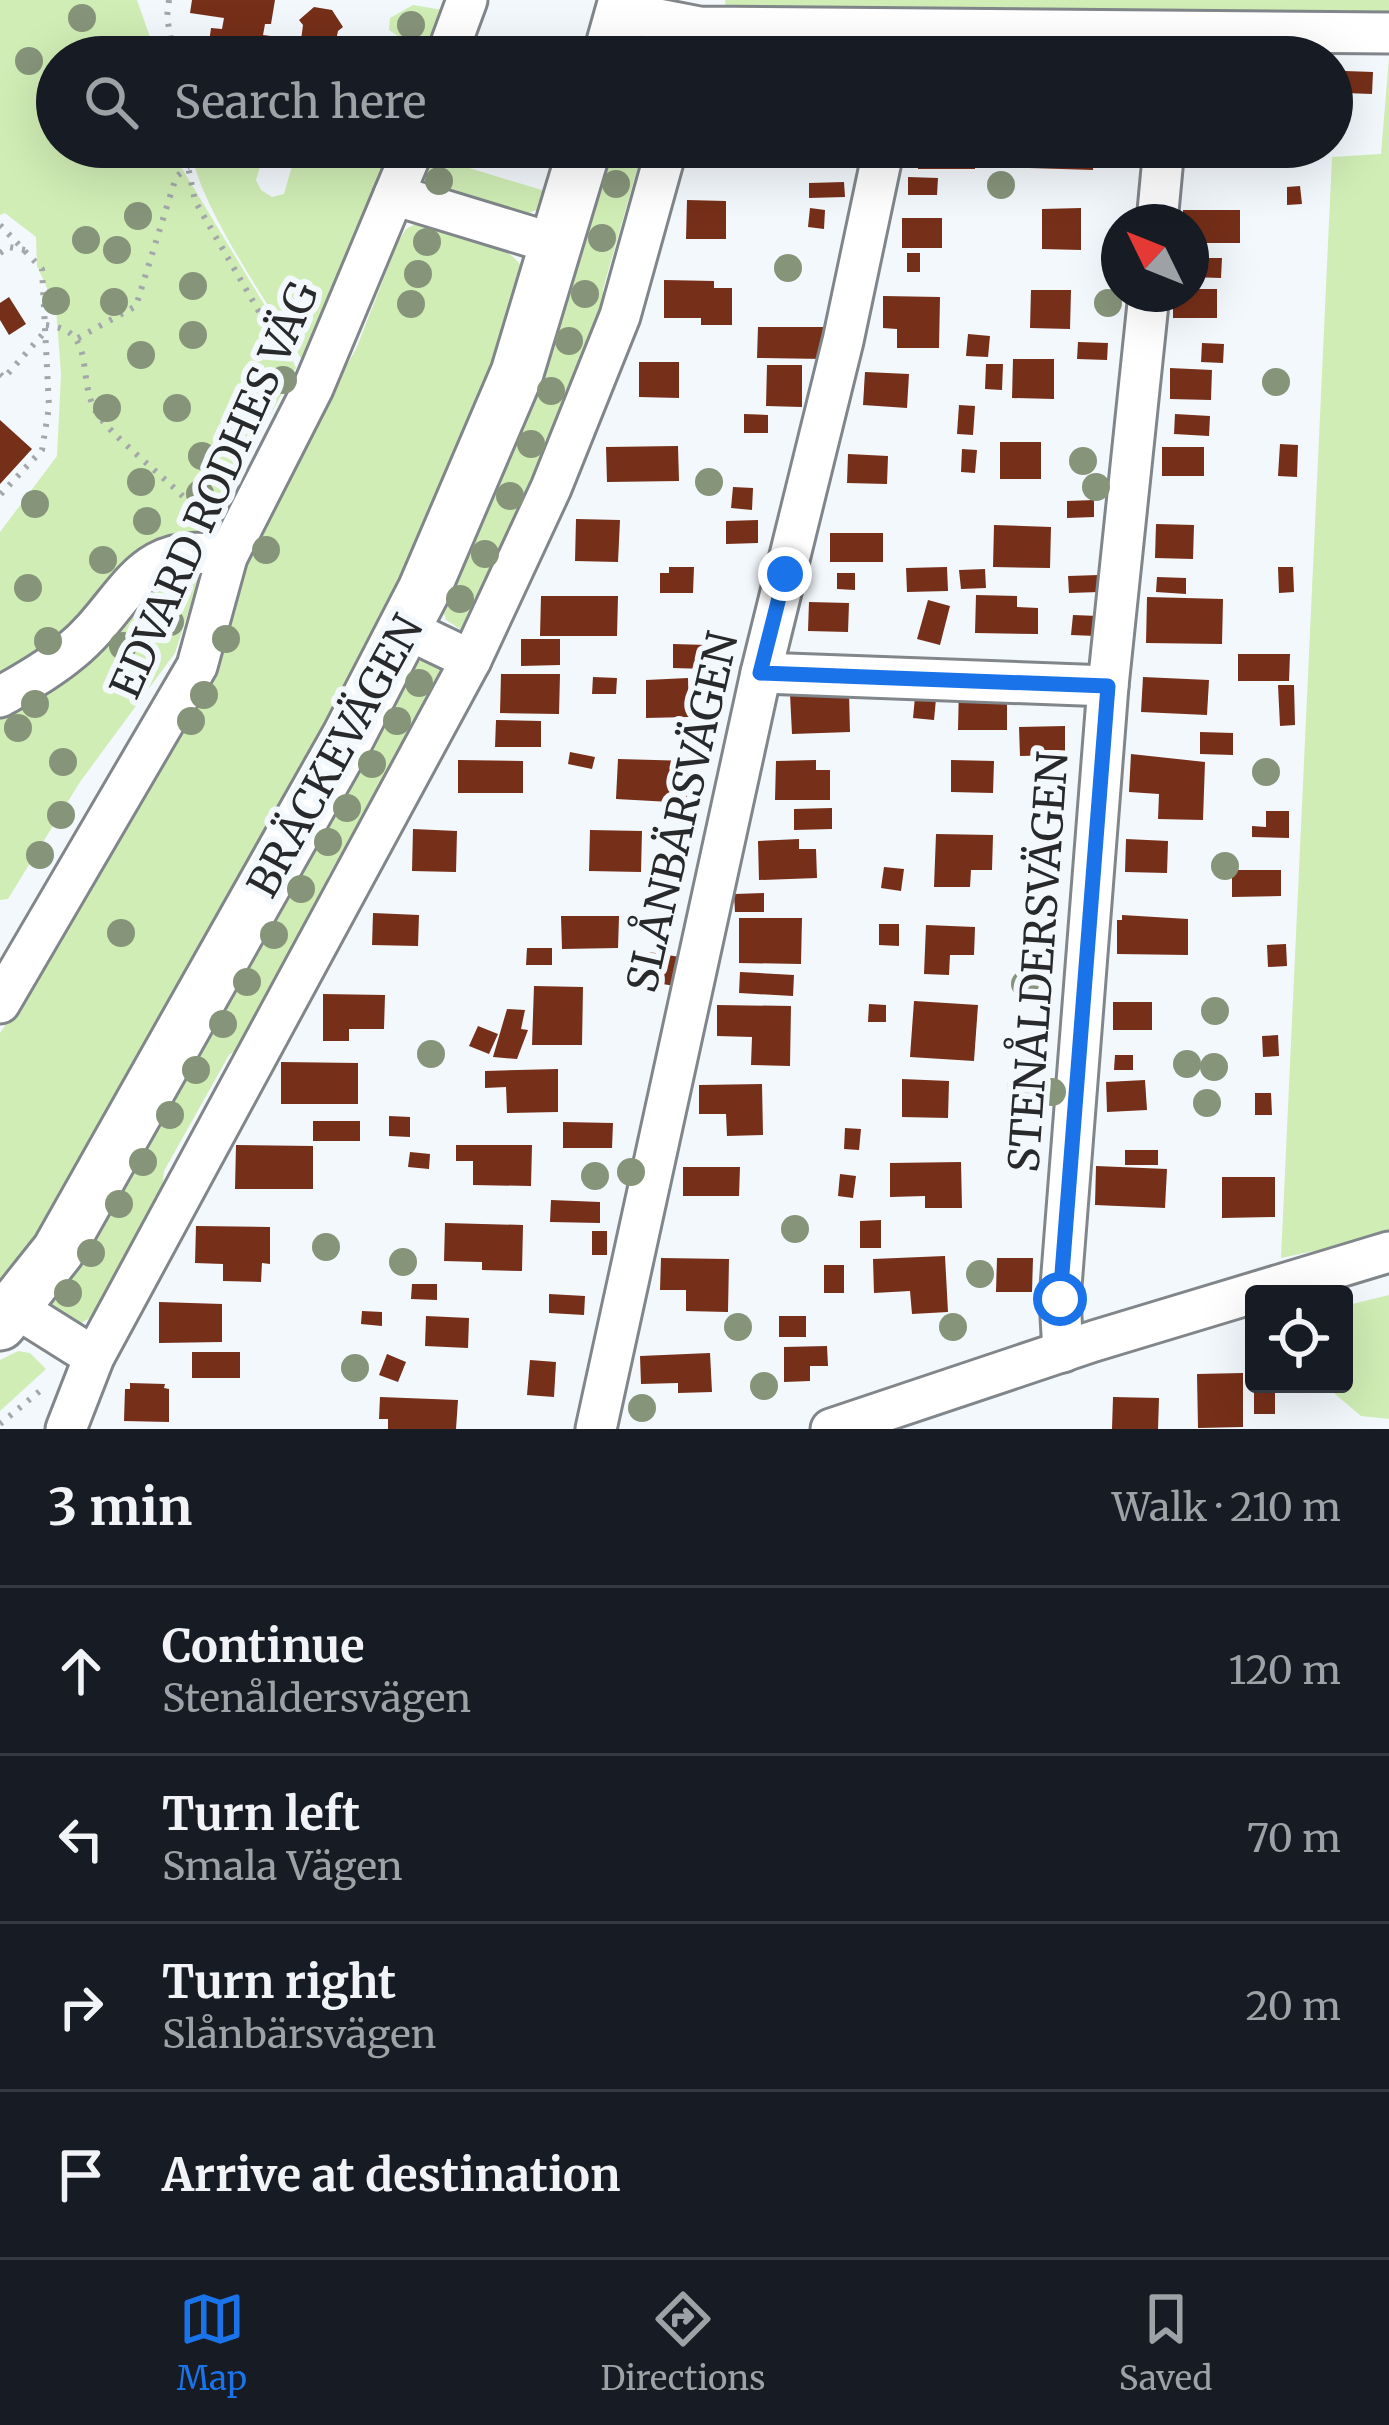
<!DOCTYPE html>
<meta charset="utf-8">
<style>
body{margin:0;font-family:Merriweather,serif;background:#20242c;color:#f1f3f6}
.controls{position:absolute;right:36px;bottom:36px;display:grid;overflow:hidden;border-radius:12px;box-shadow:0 12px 48px #0002}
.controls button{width:108px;height:108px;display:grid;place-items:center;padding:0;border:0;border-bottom:3px solid #363941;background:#171b24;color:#f1f3f6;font:60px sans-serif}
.compass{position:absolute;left:1101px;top:204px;width:108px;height:108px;border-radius:50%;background:#171b24;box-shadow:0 12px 48px #0002;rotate:313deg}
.stop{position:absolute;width:36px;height:36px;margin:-27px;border:9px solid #1a73e8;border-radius:50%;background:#fff}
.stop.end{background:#1a73e8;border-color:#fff;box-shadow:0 3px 12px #0008}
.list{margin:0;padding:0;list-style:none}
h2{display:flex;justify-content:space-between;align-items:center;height:156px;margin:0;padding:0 48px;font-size:51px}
h2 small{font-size:39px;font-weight:400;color:#9ea1a6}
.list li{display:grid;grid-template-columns:78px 1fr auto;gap:36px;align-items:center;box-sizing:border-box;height:168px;padding:0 48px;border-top:3px solid #363941}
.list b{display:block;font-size:45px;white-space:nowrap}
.list p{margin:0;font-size:39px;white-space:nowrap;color:#9ea1a6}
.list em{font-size:39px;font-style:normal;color:#9ea1a6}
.icon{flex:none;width:66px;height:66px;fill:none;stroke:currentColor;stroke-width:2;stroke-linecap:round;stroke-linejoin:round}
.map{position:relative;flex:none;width:1389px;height:1429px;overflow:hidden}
.search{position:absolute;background:#171b24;box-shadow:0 12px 48px #0002;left:36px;right:36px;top:36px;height:132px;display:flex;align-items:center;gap:30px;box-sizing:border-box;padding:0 42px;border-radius:66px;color:#9ea1a6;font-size:45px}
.sheet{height:828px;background:#171b24}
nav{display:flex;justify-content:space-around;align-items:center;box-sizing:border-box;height:168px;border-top:3px solid #363941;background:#171b24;font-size:33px;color:#9ea1a6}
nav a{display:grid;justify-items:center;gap:6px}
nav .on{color:#1a73e8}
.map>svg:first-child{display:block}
.green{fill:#d0edb5}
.building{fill:#762f19}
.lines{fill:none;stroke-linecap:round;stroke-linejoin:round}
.minor-casing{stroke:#81868a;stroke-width:45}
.tertiary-casing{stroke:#81868a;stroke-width:57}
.path{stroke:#a3a7aa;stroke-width:6;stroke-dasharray:3 9;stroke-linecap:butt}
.minor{stroke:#fff;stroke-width:39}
.tertiary{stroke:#fff;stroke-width:51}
.tree{fill:#86947a}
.route{stroke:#1a73e8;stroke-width:15}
.labels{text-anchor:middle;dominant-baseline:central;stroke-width:12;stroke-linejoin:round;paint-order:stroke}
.street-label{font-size:42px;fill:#27292b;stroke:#f3f8fd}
</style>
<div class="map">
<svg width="1389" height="1429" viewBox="0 0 1389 1429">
<rect width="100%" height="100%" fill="#f3f8fd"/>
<g class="green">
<polygon points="0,0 137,0 157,57 57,57 57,147 169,147 276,324 296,368 226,496 175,653 80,782 8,899 0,900 0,532 57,456 61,374 56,308 37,266 36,237 5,213 0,215"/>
<polygon points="725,0 1389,0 1389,19 918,13 918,8 908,8 906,13 726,10"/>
<polygon points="413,5 443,10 432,57 413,57 405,41 389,30 390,18"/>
<polygon points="1389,58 1389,1235 1281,1258 1332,157 1381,154"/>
<path d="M191,147h75l-10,33 5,10 11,7 12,-3 8,-28 -5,-6 1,-13 84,4 16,23 -80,186h-6c-30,-51 -107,-159 -111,-213z"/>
<polygon points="436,147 460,147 456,164 545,191 557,147 566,147 540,209 520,216 438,190 427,171"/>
<polygon points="607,147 652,147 639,163 603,289 604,320 463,631 446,620 442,607"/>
<path d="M417,223c34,10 105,17 110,59l-119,296 -350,633 -58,78v-256l62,-91 3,-14 248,-504 43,-75 42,-107 8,-13z"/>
<polygon points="428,659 447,673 328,876 320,911 249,1041 229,1055 164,1171 160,1207 98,1314 73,1327 52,1316 52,1294 412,663"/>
<polygon points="1389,1295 1389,1419 1361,1416 1328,1388 1295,1391 1295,1384 1344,1384 1344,1306"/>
<polygon points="18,1351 30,1353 46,1369 0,1411 0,1360"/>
</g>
<g class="building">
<polygon points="192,0 275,0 271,24 265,24 263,35 301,40 303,25 299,20 314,7 332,10 343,27 338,31 335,45 395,57 207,57 211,28 222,29 224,18 190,13"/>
<polygon points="773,46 773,57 727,57 728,47"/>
<polygon points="1345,71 1373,72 1372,94 1344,93"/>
<polygon points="705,147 746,147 746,160 704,160"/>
<rect x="918" y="147" width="57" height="22"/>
<polygon points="1030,147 1094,147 1093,170 1029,168"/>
<polygon points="1188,147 1233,147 1233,162 1188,161"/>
<rect x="1281" y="147" width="21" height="11"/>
<polygon points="908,177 938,178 937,195 908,195"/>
<polygon points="844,182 845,197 809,198 809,183"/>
<polygon points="1300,186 1302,204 1287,205 1287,187"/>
<polygon points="687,200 726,201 726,239 686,239"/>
<polygon points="810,208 825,210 824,229 808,227"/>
<polygon points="1081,208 1081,250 1042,249 1042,209"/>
<polygon points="1183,210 1240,210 1240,243 1191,243 1191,222 1183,222"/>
<rect x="902" y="218" width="40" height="30"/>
<rect x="907" y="253" width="13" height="19"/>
<polygon points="1191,258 1222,258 1221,278 1191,277"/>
<polygon points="664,280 714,281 714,288 732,288 732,325 701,325 701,318 664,318"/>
<polygon points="1191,289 1217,289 1217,318 1173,318 1173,294 1191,294"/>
<polygon points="1031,290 1071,290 1070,329 1030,328"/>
<polygon points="883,296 940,297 939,348 897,348 897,329 883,328"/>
<polygon points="9,297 26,324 9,335 0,320 0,303"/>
<polygon points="758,327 825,327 825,359 757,358"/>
<polygon points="968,334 990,336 988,357 966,356"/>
<polygon points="1078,342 1108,343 1107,360 1077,359"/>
<polygon points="1202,343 1224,344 1223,363 1201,362"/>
<polygon points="1013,359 1054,359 1054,399 1012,398"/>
<polygon points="639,362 679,362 679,398 639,397"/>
<polygon points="986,364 1003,364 1002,390 985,389"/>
<polygon points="767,365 802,365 802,407 766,406"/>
<polygon points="1170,368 1212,370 1211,400 1170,399"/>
<polygon points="865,372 909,374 907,408 863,405"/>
<polygon points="959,405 975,406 973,435 957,434"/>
<polygon points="744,414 768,415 768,433 744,433"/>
<polygon points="1175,414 1210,416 1209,436 1174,434"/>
<polygon points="0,420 32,449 0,484"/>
<rect x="1000" y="442" width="41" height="37"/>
<polygon points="1280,444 1298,445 1297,477 1278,476"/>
<polygon points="678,446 679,481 607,482 606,447"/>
<rect x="1162" y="447" width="42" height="29"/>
<polygon points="962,449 977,450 975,473 961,472"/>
<polygon points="848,454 888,456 887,484 847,483"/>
<polygon points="733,487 753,488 752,510 731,508"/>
<polygon points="1094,500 1094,517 1067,518 1067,501"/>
<polygon points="576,519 620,520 618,562 575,561"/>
<polygon points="758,520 758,543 726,544 726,521"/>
<polygon points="1156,524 1194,525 1193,559 1155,558"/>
<polygon points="994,525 1051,527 1050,568 993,567"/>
<rect x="830" y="533" width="53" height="29"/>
<polygon points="669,567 694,567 693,593 660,593 660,573 669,573"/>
<polygon points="947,567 948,591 907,592 906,568"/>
<polygon points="1278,567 1293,567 1294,592 1279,593"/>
<polygon points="985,569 986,588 961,589 959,570"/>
<polygon points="837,573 855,573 855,590 837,589"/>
<polygon points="1099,575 1099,592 1069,593 1068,576"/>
<polygon points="1157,577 1186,578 1186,594 1156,592"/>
<polygon points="976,595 1017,596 1017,607 1038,608 1038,634 975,633"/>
<polygon points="541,596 618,596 617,636 540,636"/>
<polygon points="1147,597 1223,599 1222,644 1146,643"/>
<polygon points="928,600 950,606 940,645 917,639"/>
<polygon points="809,602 849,603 848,632 808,631"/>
<polygon points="1073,615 1098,616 1096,636 1071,635"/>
<polygon points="521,639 560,639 560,665 521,666"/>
<polygon points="673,644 707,645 706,669 673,668"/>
<polygon points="1238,654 1290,654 1289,681 1238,681"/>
<polygon points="501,674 560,674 559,714 500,713"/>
<polygon points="593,677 617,678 616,694 592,694"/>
<polygon points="1143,677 1209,680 1207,715 1141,712"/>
<polygon points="688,678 689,717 646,718 646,680"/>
<polygon points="1278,685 1294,685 1295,725 1280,726"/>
<polygon points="959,686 1007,686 1007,730 958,730"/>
<polygon points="849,692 850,732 792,734 790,694"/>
<polygon points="915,697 936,699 934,720 913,718"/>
<polygon points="496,720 541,721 541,747 495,747"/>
<polygon points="1065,726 1065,755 1020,756 1019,727"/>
<polygon points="1200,732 1233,733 1233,755 1200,754"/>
<polygon points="570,752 595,757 592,769 568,764"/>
<polygon points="1131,754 1205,762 1203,820 1158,819 1159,794 1129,792"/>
<polygon points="618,759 691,761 689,803 616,799"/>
<polygon points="458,760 523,761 523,793 458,793"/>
<polygon points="816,760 816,770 830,770 830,800 775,800 776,761"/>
<polygon points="951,760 994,761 993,793 951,792"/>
<polygon points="832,808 832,829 794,830 794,809"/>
<polygon points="1266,811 1289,811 1289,838 1252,837 1252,826 1266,827"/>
<polygon points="413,829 457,831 456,872 412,871"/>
<polygon points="590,830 642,831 641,872 589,871"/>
<polygon points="936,834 993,835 992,870 971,870 970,887 934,887"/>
<polygon points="799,839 799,849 816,849 817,878 759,880 758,841"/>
<polygon points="1126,839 1168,841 1167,873 1125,872"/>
<polygon points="884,867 904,869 901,891 881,888"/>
<polygon points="1232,870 1281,870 1281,896 1232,897"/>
<polygon points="764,893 764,912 735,912 734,894"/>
<polygon points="373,913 419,915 418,946 372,945"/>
<polygon points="1122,915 1188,919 1188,955 1117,954 1117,920 1122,920"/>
<polygon points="561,916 619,916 618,948 562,949"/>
<polygon points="739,918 802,918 801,964 739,963"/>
<polygon points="879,924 899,924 899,946 879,945"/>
<polygon points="926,925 975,927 974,955 950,955 949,975 924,974"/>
<polygon points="1286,944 1287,966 1268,967 1267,945"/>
<polygon points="527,948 552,948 552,965 526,965"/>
<polygon points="649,952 686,958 681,987 644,981"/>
<polygon points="740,972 794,975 793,996 739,993"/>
<polygon points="534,986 583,987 582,1045 532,1045"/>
<polygon points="323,994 385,995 384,1029 349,1029 349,1041 323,1041"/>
<polygon points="914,1001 978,1005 974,1061 910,1057"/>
<rect x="1113" y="1002" width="39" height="28"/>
<polygon points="869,1004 886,1005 886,1022 868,1022"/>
<polygon points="717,1005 791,1006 790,1066 751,1065 752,1037 717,1036"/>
<polygon points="507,1009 525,1010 521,1029 528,1030 517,1059 493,1057"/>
<polygon points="478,1026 498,1034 489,1054 469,1046"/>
<polygon points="1278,1035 1279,1056 1263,1057 1262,1036"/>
<polygon points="1115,1055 1133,1055 1133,1070 1114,1070"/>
<polygon points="281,1062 358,1063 358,1104 281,1104"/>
<polygon points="558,1069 558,1112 507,1113 506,1087 485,1088 485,1071"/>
<polygon points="902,1079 949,1081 948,1118 902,1117"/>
<polygon points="1145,1080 1147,1110 1107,1112 1106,1082"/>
<polygon points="762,1084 763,1135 727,1136 726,1114 699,1114 699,1085"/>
<polygon points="1255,1093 1271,1093 1272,1115 1255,1115"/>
<polygon points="389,1116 410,1117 410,1137 389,1136"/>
<rect x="313" y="1121" width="47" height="20"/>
<polygon points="563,1122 613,1123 612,1148 563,1148"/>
<polygon points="845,1128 861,1129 859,1150 844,1149"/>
<polygon points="236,1145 313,1146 313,1189 235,1189"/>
<polygon points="456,1145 532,1145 531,1186 473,1185 473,1161 456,1161"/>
<rect x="1125" y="1150" width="33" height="15"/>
<polygon points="410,1152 430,1154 429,1169 408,1167"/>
<polygon points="961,1162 962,1208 925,1208 925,1196 890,1197 890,1163"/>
<polygon points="1096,1166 1167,1169 1165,1208 1095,1205"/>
<polygon points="683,1167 740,1167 739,1196 683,1196"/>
<polygon points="840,1174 856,1176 853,1198 838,1196"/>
<polygon points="1222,1177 1275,1177 1275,1217 1222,1218"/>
<polygon points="551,1200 600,1202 600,1223 550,1222"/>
<polygon points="881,1220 881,1248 860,1248 860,1221"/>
<polygon points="445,1223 523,1225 522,1271 482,1270 482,1262 444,1261"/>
<polygon points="196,1226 270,1227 270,1264 262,1263 261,1282 223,1281 223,1264 195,1263"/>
<rect x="592" y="1231" width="15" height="24"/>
<polygon points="945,1256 948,1312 912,1314 910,1291 874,1293 873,1259"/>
<polygon points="661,1258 729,1259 728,1312 686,1311 686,1290 660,1290"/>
<polygon points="997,1258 1033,1258 1032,1292 996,1292"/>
<rect x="824" y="1265" width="20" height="28"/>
<polygon points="412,1284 437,1284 437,1300 411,1299"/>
<polygon points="549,1294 585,1296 584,1315 549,1313"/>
<polygon points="159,1302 222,1304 222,1342 159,1343"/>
<polygon points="362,1311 382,1312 382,1326 361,1324"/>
<polygon points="426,1316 469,1318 468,1348 425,1346"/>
<rect x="779" y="1316" width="27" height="21"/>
<polygon points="827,1346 828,1366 810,1366 810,1381 784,1382 784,1347"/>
<rect x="192" y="1352" width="48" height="26"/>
<polygon points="710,1353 712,1392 678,1393 678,1383 641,1384 640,1356"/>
<polygon points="387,1354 406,1362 398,1382 379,1375"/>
<polygon points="530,1360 556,1362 554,1397 527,1395"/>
<polygon points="1243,1373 1243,1427 1198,1428 1197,1374"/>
<polygon points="130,1383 165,1384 164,1388 169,1389 169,1422 124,1421 125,1389 130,1389"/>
<rect x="1254" y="1384" width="21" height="30"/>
<polygon points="380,1397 458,1400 456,1429 388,1429 388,1419 379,1419"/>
<polygon points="1113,1397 1159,1398 1158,1429 1112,1429"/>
</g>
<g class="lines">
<g class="minor-casing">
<g id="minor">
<polyline points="622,12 699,27 1389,33"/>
<polyline points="446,57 467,0"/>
<polyline points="394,195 558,245"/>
<polyline points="1157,222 1164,147"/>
<polyline points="406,629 471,660"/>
<polyline points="761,673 1108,686"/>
<path d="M0,697c24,-14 50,-28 71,-46 58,-47 65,-115 156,-94"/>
<polyline points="0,1003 197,666 227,557 313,388 414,147"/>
<polyline points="16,1308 94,1357"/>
<polyline points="1063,1352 1060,1299 1108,686 1149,294"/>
<polyline points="66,1429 94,1357 471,660 551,488 620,316 667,147"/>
<polyline points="596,1429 761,673 843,341 884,147"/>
<polyline points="831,1429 1094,1341 1389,1252"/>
</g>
</g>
<g class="tertiary-casing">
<g id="tertiary">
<polyline points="609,57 625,0"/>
<polyline points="0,1324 58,1251 348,737 424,590 517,373 585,147"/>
</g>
</g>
<g class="path">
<polyline points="169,0 167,17 174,57"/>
<polyline points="184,147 195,201 287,360"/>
<polyline points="0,225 42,269 49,407 42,450 0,495"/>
<polyline points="0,253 9,247 25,250"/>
<path d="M46,325c49,5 32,46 47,81 12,29 84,77 107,110"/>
<polyline points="78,338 136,306 176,177 188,167"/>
<polyline points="0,374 4,378 42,335"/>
<polyline points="0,1424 41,1390"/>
</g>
<use href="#minor" class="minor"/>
<use href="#tertiary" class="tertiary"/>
</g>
<g class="tree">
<circle cx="82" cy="18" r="14"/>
<circle cx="411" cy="25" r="14"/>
<circle cx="29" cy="61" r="14"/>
<circle cx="439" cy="181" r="14"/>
<circle cx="616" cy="184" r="14"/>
<circle cx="1001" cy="185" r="14"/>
<circle cx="138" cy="216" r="14"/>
<circle cx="602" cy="238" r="14"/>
<circle cx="86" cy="240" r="14"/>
<circle cx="427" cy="242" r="14"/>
<circle cx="117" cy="250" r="14"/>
<circle cx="788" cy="268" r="14"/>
<circle cx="418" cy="274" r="14"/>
<circle cx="193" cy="286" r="14"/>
<circle cx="585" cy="294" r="14"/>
<circle cx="56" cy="301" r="14"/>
<circle cx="114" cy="302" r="14"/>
<circle cx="1108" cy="303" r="14"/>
<circle cx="411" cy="304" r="14"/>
<circle cx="193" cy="335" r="14"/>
<circle cx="569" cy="341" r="14"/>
<circle cx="141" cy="355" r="14"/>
<circle cx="283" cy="380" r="14"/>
<circle cx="1276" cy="382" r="14"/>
<circle cx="551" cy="391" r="14"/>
<circle cx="107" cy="408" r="14"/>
<circle cx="177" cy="408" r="14"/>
<circle cx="244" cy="409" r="14"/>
<circle cx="531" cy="444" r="14"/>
<circle cx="202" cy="456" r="14"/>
<circle cx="1083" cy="461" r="14"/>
<circle cx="141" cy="482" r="14"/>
<circle cx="709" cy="482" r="14"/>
<circle cx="1096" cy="487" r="14"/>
<circle cx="200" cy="494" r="14"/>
<circle cx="510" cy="496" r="14"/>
<circle cx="35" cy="504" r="14"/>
<circle cx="147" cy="521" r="14"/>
<circle cx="266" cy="550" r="14"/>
<circle cx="485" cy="554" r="14"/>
<circle cx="103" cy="560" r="14"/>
<circle cx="28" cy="588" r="14"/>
<circle cx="460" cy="599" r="14"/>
<circle cx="170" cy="622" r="14"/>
<circle cx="226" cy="639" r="14"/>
<circle cx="48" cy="641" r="14"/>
<circle cx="123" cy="646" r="14"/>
<circle cx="419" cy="683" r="14"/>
<circle cx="204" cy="695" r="14"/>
<circle cx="35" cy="704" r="14"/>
<circle cx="191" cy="721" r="14"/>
<circle cx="397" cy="721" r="14"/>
<circle cx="18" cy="728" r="14"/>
<circle cx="63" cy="762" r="14"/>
<circle cx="372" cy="764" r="14"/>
<circle cx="1266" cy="772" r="14"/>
<circle cx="347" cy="808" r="14"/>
<circle cx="61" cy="815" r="14"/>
<circle cx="328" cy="842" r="14"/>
<circle cx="40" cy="855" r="14"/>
<circle cx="1225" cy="866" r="14"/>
<circle cx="301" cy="889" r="14"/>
<circle cx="121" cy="933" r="14"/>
<circle cx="274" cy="935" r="14"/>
<circle cx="247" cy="982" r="14"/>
<circle cx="1025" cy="984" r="14"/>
<circle cx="1215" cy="1011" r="14"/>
<circle cx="223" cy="1024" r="14"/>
<circle cx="431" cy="1054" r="14"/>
<circle cx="1187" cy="1064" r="14"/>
<circle cx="1214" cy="1067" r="14"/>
<circle cx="196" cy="1070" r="14"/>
<circle cx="1021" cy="1088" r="14"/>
<circle cx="1052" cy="1092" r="14"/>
<circle cx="1207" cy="1103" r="14"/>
<circle cx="170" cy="1115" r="14"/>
<circle cx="143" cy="1162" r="14"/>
<circle cx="631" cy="1172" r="14"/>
<circle cx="595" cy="1176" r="14"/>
<circle cx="119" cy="1204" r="14"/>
<circle cx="795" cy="1229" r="14"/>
<circle cx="326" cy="1247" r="14"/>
<circle cx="91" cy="1253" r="14"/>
<circle cx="403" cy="1262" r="14"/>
<circle cx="980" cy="1274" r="14"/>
<circle cx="68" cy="1293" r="14"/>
<circle cx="738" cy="1327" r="14"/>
<circle cx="953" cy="1327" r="14"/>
<circle cx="355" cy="1368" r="14"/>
<circle cx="764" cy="1386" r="14"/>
<circle cx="642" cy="1408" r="14"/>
</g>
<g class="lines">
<polyline class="route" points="785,574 760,673 1108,686 1060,1299"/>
</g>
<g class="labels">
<g class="street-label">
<text transform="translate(214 490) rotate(-66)">EDVARD RODHES VÄG</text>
<text transform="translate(335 756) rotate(-61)">BRÄCKEVÄGEN</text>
<text transform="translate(682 812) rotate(-77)">SLÅNBÄRSVÄGEN</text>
<text transform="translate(1038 962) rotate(-86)">STENÅLDERSVÄGEN</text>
</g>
</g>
</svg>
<div class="controls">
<button><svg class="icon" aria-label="locate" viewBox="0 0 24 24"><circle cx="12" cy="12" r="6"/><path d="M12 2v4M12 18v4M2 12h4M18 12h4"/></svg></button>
</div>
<svg class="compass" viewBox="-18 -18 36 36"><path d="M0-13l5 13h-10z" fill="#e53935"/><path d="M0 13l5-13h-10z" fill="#9ea1a6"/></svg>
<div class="stop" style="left:1060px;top:1299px"></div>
<div class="stop end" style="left:785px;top:574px"></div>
<div class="search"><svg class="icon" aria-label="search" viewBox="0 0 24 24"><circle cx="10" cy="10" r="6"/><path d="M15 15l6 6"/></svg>Search here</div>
</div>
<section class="sheet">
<h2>3 min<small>Walk · 210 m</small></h2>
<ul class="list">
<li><svg class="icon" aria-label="ahead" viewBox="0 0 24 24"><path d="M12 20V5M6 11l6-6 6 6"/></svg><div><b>Continue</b><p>Stenåldersvägen</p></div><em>120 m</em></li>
<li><svg class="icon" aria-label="left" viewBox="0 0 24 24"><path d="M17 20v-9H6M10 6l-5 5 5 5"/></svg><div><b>Turn left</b><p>Smala Vägen</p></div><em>70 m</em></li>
<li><svg class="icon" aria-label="right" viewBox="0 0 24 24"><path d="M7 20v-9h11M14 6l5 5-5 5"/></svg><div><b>Turn right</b><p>Slånbärsvägen</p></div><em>20 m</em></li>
<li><svg class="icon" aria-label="arrive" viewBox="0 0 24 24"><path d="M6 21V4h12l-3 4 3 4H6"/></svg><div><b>Arrive at destination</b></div></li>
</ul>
</section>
<nav>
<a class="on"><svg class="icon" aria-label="map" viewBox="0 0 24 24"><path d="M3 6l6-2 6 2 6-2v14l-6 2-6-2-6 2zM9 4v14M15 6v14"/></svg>Map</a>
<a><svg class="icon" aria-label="directions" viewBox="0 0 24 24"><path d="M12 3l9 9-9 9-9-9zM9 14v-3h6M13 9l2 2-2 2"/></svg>Directions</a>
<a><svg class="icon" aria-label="saved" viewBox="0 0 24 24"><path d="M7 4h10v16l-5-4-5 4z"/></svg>Saved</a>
</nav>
